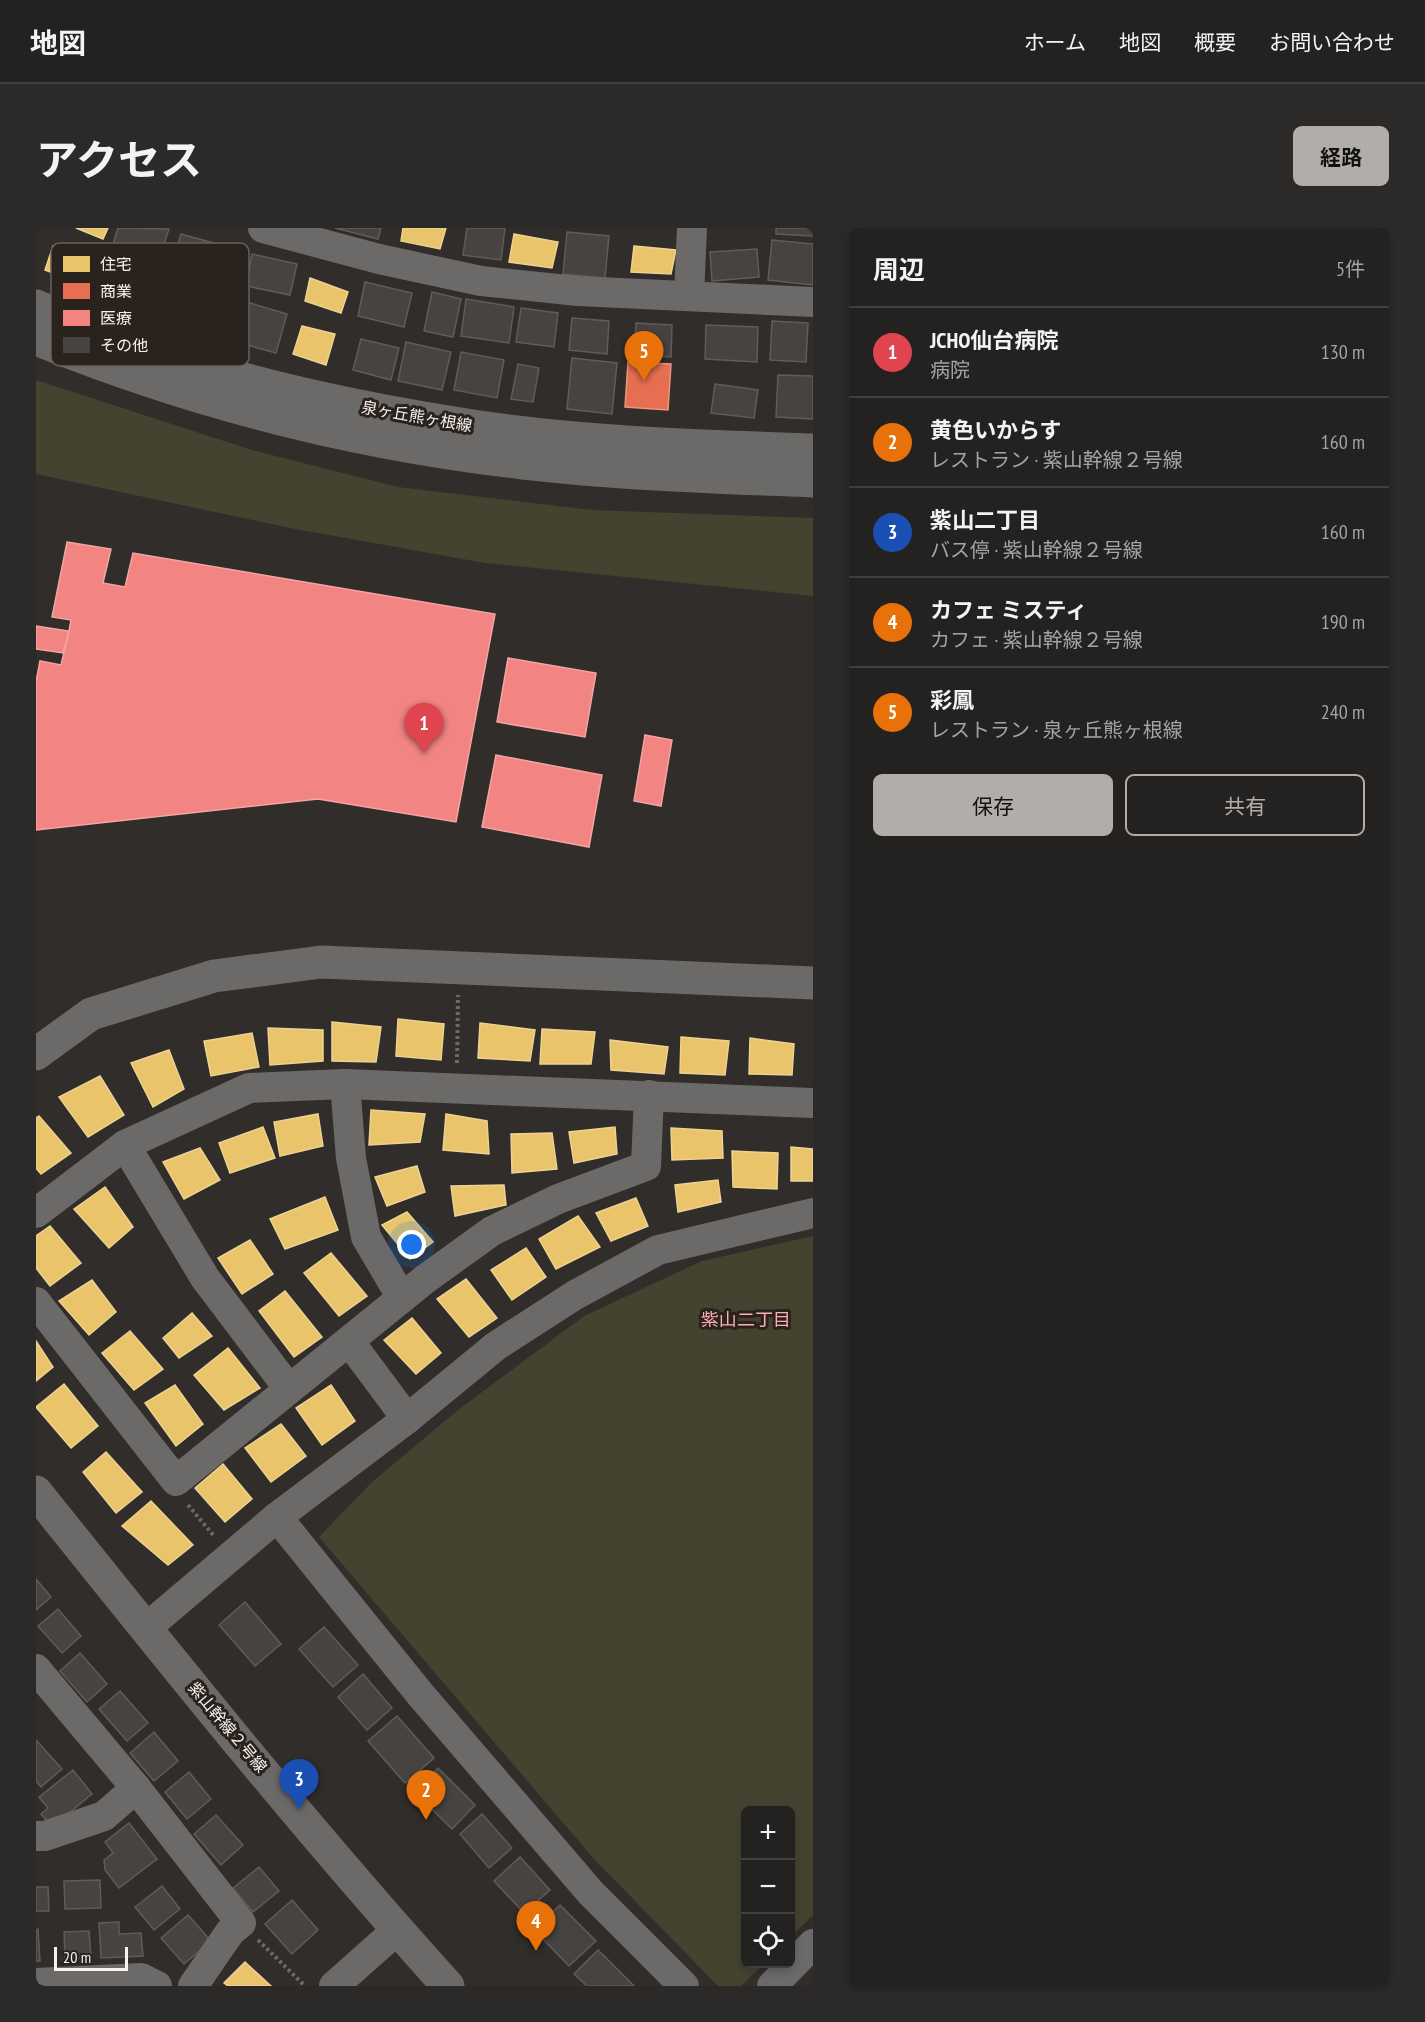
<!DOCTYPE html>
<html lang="ja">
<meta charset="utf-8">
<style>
body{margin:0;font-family:"PT Sans Narrow","Noto Sans JP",sans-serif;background:#2c2a29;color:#f1f3f6}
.controls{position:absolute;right:18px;bottom:18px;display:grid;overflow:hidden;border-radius:9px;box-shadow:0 3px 9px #0003}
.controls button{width:54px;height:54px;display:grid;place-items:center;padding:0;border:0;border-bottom:2px solid #413f3e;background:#242220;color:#f1f3f6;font:30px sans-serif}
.scale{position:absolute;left:18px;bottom:15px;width:74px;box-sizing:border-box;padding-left:6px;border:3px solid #f7f2ef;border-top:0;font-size:16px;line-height:21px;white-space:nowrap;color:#f7f2ef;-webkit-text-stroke:4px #29221d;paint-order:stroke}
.you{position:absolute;left:376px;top:1017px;width:21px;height:21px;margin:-15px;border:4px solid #fff;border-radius:50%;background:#1a73e8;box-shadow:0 0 0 9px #1a73e833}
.badge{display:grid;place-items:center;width:39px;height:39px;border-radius:50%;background:#b1adaa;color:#fff;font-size:20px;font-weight:700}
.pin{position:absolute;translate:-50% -50px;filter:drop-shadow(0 2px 3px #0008)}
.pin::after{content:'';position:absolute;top:32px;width:21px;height:18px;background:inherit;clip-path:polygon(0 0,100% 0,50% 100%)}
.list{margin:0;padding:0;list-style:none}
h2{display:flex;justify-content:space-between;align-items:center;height:78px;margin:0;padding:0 24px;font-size:26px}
h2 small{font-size:20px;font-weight:400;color:#a3a4a5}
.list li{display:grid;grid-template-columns:39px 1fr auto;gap:18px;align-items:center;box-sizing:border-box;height:90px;padding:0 24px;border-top:2px solid #413f3e}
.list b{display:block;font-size:22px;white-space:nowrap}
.list p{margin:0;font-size:20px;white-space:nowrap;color:#a3a4a5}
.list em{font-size:20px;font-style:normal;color:#a3a4a5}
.actions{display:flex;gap:12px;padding:18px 24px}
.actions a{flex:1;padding:14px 0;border:2px solid #b1adaa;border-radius:9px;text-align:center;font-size:21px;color:#b1adaa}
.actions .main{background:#b1adaa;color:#111}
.icon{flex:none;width:33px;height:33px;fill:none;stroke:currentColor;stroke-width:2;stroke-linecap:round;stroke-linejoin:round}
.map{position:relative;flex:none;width:777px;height:1758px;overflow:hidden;border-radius:9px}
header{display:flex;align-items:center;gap:36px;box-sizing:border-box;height:84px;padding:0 30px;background:#242220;border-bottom:2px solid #413f3e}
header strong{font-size:28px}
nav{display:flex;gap:33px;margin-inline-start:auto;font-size:21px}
.intro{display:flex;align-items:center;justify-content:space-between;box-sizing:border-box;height:144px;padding:0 36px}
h1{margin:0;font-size:42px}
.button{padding:15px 27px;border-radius:9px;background:#b1adaa;color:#111;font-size:21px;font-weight:700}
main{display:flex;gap:36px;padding:0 36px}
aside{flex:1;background:#242220;border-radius:9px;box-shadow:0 3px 9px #0003}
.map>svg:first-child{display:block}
.green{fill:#434330}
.homes{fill:#e9c46a;stroke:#edd292;stroke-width:1.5}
.shops{fill:#e76f51;stroke:#ec9680;stroke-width:1.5}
.health{fill:#f28482;stroke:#f4a5a3;stroke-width:1.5}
.building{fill:#464341;stroke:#5f5c5a;stroke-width:1.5}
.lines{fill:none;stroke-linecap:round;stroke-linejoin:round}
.path{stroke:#6c6a68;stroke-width:4;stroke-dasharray:3 3;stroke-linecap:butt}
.minor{stroke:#6c6a68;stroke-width:30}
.tertiary{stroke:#6c6a68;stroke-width:33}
.secondary{stroke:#6c6a68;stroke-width:33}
.labels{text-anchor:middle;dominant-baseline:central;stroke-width:6;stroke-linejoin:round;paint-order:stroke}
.street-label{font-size:16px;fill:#f7f2ef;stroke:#29221d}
.neighbourhood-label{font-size:18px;fill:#ffaab4;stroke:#29221d}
.key{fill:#29221d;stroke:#67605c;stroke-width:1.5}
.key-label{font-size:16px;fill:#f7f2ef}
</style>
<header>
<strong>地図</strong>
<nav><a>ホーム</a><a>地図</a><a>概要</a><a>お問い合わせ</a></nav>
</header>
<div class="intro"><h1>アクセス</h1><a class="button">経路</a></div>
<main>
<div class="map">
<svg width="777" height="1758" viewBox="0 0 777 1758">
<rect width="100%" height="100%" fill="#302d2a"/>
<g class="green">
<polygon points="0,152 216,222 362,259 556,282 777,290 777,368 449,335 254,300 0,246"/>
<polygon points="777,1008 777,1687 755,1709 754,1582 710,1582 710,1736 728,1736 705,1758 682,1758 558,1631 283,1309 336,1254 422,1182 548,1088 666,1033"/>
</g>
<g class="homes">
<polygon points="40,0 72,0 67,11"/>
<polygon points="367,0 410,0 404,21 365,13"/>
<polygon points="478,6 522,14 516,40 473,34"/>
<polygon points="17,18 56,35 47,56 9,42"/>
<polygon points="598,18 640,22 635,46 595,44"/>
<polygon points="274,50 312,64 305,85 269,73"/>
<polygon points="266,98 299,106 290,137 257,126"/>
<polygon points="362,791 408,796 405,832 360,828"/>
<polygon points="296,794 345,799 340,834 296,833"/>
<polygon points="444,795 499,802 494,833 442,830"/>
<polygon points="232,800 287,802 287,833 234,837"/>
<polygon points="506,801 559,804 555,836 504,836"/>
<polygon points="216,805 223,839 175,848 168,813"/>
<polygon points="645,809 693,813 689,847 644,845"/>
<polygon points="714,810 758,816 756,847 713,846"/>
<polygon points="574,812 632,819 628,846 575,842"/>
<polygon points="133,822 148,861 117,879 95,835"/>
<polygon points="64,848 88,887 52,909 23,869"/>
<polygon points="335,882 389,886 384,914 333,917"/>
<polygon points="282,886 287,918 244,928 238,894"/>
<polygon points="410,886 451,893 453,926 407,922"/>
<polygon points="3,888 35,925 5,946 0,940 0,890"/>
<polygon points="227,899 239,930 194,945 183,915"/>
<polygon points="579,899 581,926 538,935 533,904"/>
<polygon points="635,900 686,903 687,930 636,932"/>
<polygon points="516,905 521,941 476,945 475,906"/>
<polygon points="755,919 777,921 777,953 755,953"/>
<polygon points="164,920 184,952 148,971 127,934"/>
<polygon points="696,923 742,925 741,961 697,959"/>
<polygon points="381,938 389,964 351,978 339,949"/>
<polygon points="682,952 685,974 642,984 639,957"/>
<polygon points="468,957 470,977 419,988 415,958"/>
<polygon points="69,959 97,999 73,1020 38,981"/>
<polygon points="289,969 302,1002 249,1021 234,991"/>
<polygon points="600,970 612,998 575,1013 560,985"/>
<polygon points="371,984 397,1014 374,1031 346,997"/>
<polygon points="542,988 564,1019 520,1041 503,1011"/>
<polygon points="14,998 45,1035 14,1058 0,1040 0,1008"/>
<polygon points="214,1012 237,1046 206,1066 182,1030"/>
<polygon points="490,1020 510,1049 476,1072 455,1042"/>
<polygon points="295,1025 331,1068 303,1088 268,1045"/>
<polygon points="430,1051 461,1090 433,1109 401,1071"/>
<polygon points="56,1052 80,1084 53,1107 23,1073"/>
<polygon points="249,1063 286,1109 258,1129 223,1083"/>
<polygon points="156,1085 176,1108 143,1130 127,1110"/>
<polygon points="376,1090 405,1125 380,1146 348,1112"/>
<polygon points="94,1103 127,1141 98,1162 66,1125"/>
<polygon points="0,1113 17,1139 0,1153"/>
<polygon points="192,1120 224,1160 188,1182 158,1147"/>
<polygon points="28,1156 62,1198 35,1220 0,1179"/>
<polygon points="139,1157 167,1196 140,1218 109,1175"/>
<polygon points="295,1157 319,1193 286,1217 260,1180"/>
<polygon points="245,1196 270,1228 235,1254 209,1220"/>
<polygon points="70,1224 106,1264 80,1285 47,1244"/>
<polygon points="187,1236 216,1271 189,1294 159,1260"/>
<polygon points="115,1273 157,1317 132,1337 86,1298"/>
<polygon points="209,1734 235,1758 192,1758 188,1755"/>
</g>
<polygon class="shops" points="592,134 635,136 632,182 589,179"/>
<g class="health">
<polygon points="31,314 75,321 67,355 89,359 97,325 459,386 420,594 282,571 0,602 0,454 4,433 25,437 33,403 35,392 16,389"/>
<polygon points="0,398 33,403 27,425 0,421"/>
<polygon points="472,430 560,445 549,509 461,494"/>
<polygon points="609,507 636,512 625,578 598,573"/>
<polygon points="460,527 566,547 553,619 446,599"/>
</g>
<g class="building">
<polygon points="82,0 133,1 122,33 76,19"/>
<polygon points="299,0 345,0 342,11"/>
<polygon points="431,0 469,0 465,32 427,27"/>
<polygon points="740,0 777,0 777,8 740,6"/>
<polygon points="531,4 573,8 569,50 527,46"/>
<polygon points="145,6 192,19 183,51 136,38"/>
<polygon points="736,12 777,16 777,57 732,52"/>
<polygon points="721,21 723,49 676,53 674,24"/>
<polygon points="216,26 261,36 254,67 210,58"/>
<polygon points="329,54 376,65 368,99 322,88"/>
<polygon points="396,64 425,71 417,109 388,103"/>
<polygon points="430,71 478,79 473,115 425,108"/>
<polygon points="204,72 251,86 240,125 193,112"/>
<polygon points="485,80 522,85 518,119 480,114"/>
<polygon points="536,90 573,93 571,126 533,122"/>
<polygon points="736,93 772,95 770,134 734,132"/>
<polygon points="600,95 636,97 635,129 598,126"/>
<polygon points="670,97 722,99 721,134 669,131"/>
<polygon points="325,111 363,120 355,152 317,142"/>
<polygon points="370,114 415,124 406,162 362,153"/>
<polygon points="425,124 468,132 461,170 418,162"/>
<polygon points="536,130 581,135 576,186 531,181"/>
<polygon points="482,136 503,140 497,174 475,171"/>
<polygon points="742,147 777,148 777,191 740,189"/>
<polygon points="679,156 722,162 718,190 675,185"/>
<polygon points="0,1351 15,1369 0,1382"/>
<polygon points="209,1374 245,1416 219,1438 183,1397"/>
<polygon points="22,1381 45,1408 26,1425 2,1398"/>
<polygon points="288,1399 322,1437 297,1459 263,1421"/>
<polygon points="44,1425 71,1456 51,1474 24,1443"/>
<polygon points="327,1446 356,1480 331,1502 302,1469"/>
<polygon points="84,1463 112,1495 91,1513 63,1481"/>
<polygon points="361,1488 398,1530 369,1555 332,1513"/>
<polygon points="118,1504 142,1533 118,1553 94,1525"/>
<polygon points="0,1512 26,1541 5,1559 0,1553"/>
<polygon points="402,1540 439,1577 416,1601 378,1564"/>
<polygon points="37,1542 56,1566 16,1599 5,1586 12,1580 3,1569"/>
<polygon points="153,1544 175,1571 151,1591 129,1564"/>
<polygon points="446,1586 476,1620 453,1640 424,1606"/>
<polygon points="180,1587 207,1617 185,1637 158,1606"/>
<polygon points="93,1595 121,1631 83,1660 69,1642 68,1632 77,1625 69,1614"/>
<polygon points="484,1629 514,1662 488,1685 458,1653"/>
<polygon points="223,1639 243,1663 217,1684 197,1660"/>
<polygon points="64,1652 65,1680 29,1681 28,1653"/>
<polygon points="126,1658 144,1681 118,1702 99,1679"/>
<polygon points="0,1659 12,1659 13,1683 0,1683"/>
<polygon points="256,1672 282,1702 256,1726 229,1696"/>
<polygon points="524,1677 560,1713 533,1738 498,1702"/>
<polygon points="152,1687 175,1713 148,1736 125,1710"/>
<polygon points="83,1694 83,1706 105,1705 107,1728 65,1730 63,1695"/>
<polygon points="2,1701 4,1733 0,1733 0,1702"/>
<polygon points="53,1703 55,1730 29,1731 28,1704"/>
<polygon points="562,1722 598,1758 551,1758 538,1746"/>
</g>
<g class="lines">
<g class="path">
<polyline points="421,835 422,767"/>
<polyline points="152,1277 178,1308"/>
<polyline points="222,1712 269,1758"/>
</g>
<g class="minor">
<polyline points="227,0 343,31 445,53 542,63 777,74"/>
<polyline points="653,68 656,0"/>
<polyline points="309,856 315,930 330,1009 366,1070"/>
<polyline points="89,917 169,1050 253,1161"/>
<polyline points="0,985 89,917 213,860 309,856 777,875"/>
<polyline points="0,1074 140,1253 388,1052 456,1003 522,971 610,938 613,867"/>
<polyline points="313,1113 371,1191"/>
<polyline points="241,1289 384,1466 555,1665 648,1758"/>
<polyline points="109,1401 241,1289 371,1191 460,1118 539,1067 622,1022 777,985"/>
<polyline points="0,1441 100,1560 205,1695 194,1704 157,1758"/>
<polyline points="0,1608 9,1608 68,1588 100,1560"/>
<polyline points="0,1755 105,1750 121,1758"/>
<polyline points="298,1758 361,1702"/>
<polyline points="736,1758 777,1716"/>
</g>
<g class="tertiary">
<polyline points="0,826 55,786 178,748 285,734 777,755"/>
<path d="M0,1264c134,167 268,335 412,494"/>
</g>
<g class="secondary">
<path d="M0,78c39,16 79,32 119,46 101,35 213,58 318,74 112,17 227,20 340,24"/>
<path d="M0,111c155,63 320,105 487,124 96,11 194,14 290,18"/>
</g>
</g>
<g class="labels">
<g class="street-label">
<text transform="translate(381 188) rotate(10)">泉ヶ丘熊ヶ根線</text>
<text transform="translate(192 1499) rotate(50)">紫山幹線２号線</text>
</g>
<g class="neighbourhood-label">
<text x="710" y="1091">紫山二丁目</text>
</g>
</g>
<rect x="15" y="15" width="198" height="123" rx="9" class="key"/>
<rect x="27" y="28" width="27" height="16" fill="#e9c46a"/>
<rect x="27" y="55" width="27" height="16" fill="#e76f51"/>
<rect x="27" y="82" width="27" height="16" fill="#f28482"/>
<rect x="27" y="109" width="27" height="16" fill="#464341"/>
<g class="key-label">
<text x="64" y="42">住宅</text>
<text x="64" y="69">商業</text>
<text x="64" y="96">医療</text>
<text x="64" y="123">その他</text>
</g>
</svg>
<div class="controls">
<button>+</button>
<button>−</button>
<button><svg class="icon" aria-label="locate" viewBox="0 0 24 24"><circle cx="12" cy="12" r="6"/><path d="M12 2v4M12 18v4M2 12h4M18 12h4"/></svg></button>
</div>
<div class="scale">20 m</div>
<div class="you"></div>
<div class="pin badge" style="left:388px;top:525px;background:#e0444e">1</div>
<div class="pin badge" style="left:390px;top:1592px;background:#e8710a">2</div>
<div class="pin badge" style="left:263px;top:1581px;background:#1a4fb4">3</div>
<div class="pin badge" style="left:500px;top:1723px;background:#e8710a">4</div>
<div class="pin badge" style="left:608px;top:153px;background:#e8710a">5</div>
</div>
<aside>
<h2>周辺<small>5件</small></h2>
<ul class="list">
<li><span class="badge" style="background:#e0444e">1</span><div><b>JCHO仙台病院</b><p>病院</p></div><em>130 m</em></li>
<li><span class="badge" style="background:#e8710a">2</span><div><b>黄色いからす</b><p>レストラン · 紫山幹線２号線</p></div><em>160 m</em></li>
<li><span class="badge" style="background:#1a4fb4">3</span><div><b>紫山二丁目</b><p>バス停 · 紫山幹線２号線</p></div><em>160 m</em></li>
<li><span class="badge" style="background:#e8710a">4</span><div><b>カフェ ミスティ</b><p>カフェ · 紫山幹線２号線</p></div><em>190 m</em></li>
<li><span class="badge" style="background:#e8710a">5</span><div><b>彩鳳</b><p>レストラン · 泉ヶ丘熊ヶ根線</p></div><em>240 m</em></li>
</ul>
<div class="actions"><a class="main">保存</a><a>共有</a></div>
</aside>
</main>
